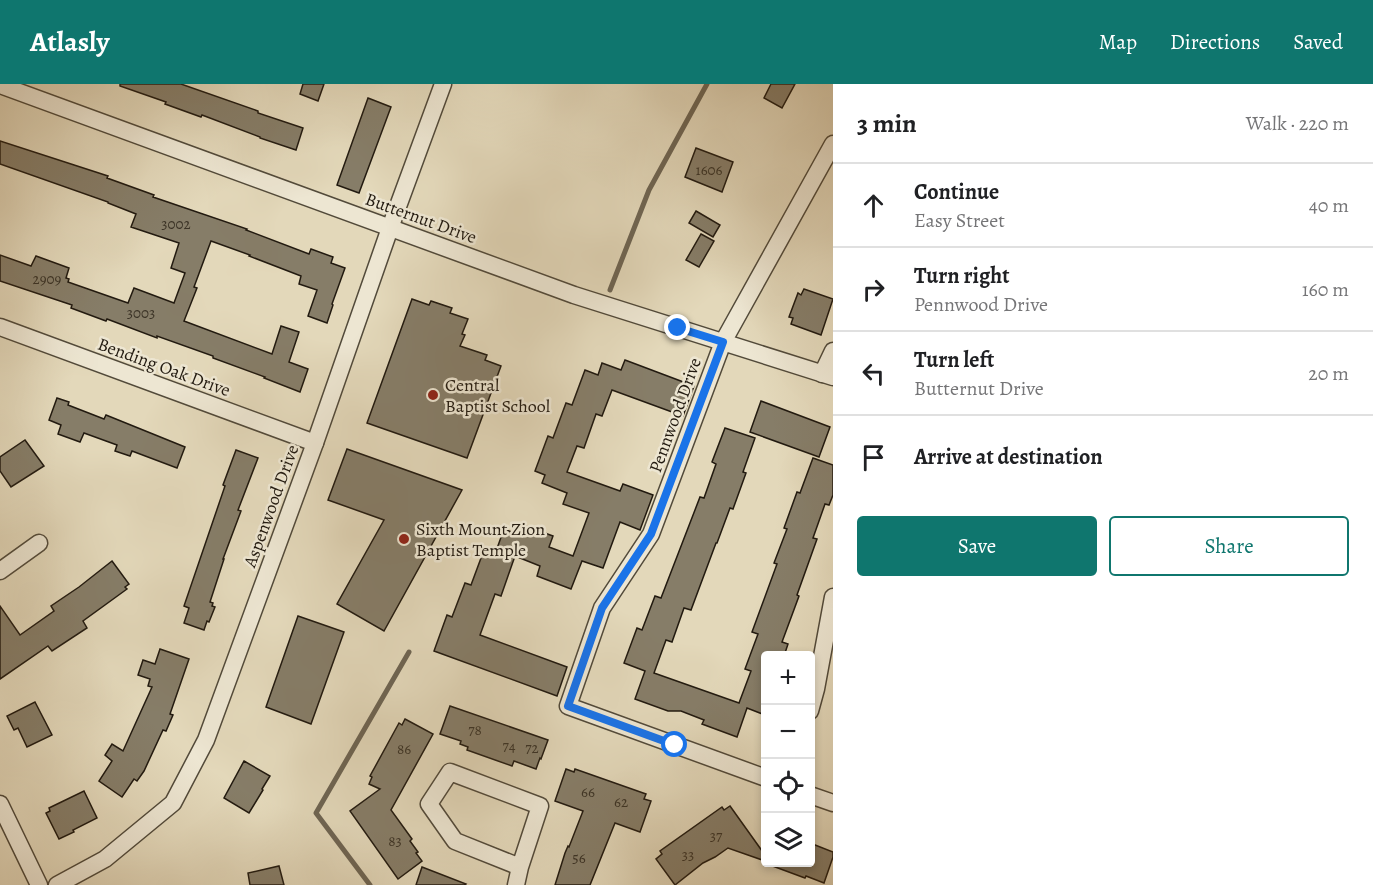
<!DOCTYPE html>
<meta charset="utf-8">
<style>
body{margin:0;font-family:Alegreya,serif;background:#f2f2f2;color:#202124}
.controls{position:absolute;right:18px;bottom:18px;display:grid;overflow:hidden;border-radius:6px;box-shadow:0 3px 9px #0003}
.controls button{width:54px;height:54px;display:grid;place-items:center;padding:0;border:0;border-bottom:2px solid #e0e0e0;background:#fff;color:#202124;font:30px sans-serif}
.stop{position:absolute;width:18px;height:18px;margin:-14px;border:4px solid #1a73e8;border-radius:50%;background:#fff}
.stop.end{background:#1a73e8;border-color:#fff;box-shadow:0 2px 6px #0008}
.list{margin:0;padding:0;list-style:none}
h2{display:flex;justify-content:space-between;align-items:center;height:78px;margin:0;padding:0 24px;font-size:26px}
h2 small{font-size:20px;font-weight:400;color:#757577}
.list li{display:grid;grid-template-columns:39px 1fr auto;gap:18px;align-items:center;box-sizing:border-box;height:84px;padding:0 24px;border-top:2px solid #e0e0e0}
.list b{display:block;font-size:22px;white-space:nowrap}
.list p{margin:0;font-size:20px;white-space:nowrap;color:#757577}
.list em{font-size:20px;font-style:normal;color:#757577}
.actions{display:flex;gap:12px;padding:18px 24px}
.actions a{flex:1;padding:14px 0;border:2px solid #0f766e;border-radius:6px;text-align:center;font-size:21px;color:#0f766e}
.actions .main{background:#0f766e;color:#fff}
.icon{flex:none;width:33px;height:33px;fill:none;stroke:currentColor;stroke-width:2;stroke-linecap:round;stroke-linejoin:round}
.map{position:relative;flex:none;width:833px;height:801px;overflow:hidden}
header{display:flex;align-items:center;gap:36px;box-sizing:border-box;height:84px;padding:0 30px;background:#0f766e;color:#fff}
header strong{font-size:28px}
nav{display:flex;gap:33px;margin-inline-start:auto;font-size:21px}
main{display:flex}
aside{flex:1;background:#fff}
.map>svg:first-child{display:block}
.lines{fill:none;stroke-linecap:round;stroke-linejoin:round}
.stream{stroke:#6e6553;stroke-width:5}
.building{fill:#867d68;stroke:#221a10;stroke-width:1.5}
.minor-casing{stroke:#524a3a;stroke-width:19}
.minor{stroke:#ede6d2;stroke-width:16}
.route{stroke:#1a73e8;stroke-width:8}
.poi-dot{fill:#8f2418;stroke:#ede6d2;stroke-width:2}
.labels{text-anchor:middle;dominant-baseline:central;stroke-width:5;stroke-linejoin:round;paint-order:stroke}
.number-label{font-size:15px;fill:#3b3326}
.street-label{font-size:18px;fill:#221a10;stroke:#ede6d2}
.poi-label{font-size:18px;fill:#221a10;stroke:#ede6d2;text-anchor:start}
</style>
<header>
<strong>Atlasly</strong>
<nav><a>Map</a><a>Directions</a><a>Saved</a></nav>
</header>
<main>
<div class="map">
<svg width="833" height="801" viewBox="0 0 833 801">
<rect width="100%" height="100%" fill="#e3d8ba"/>
<filter id="stains"><feTurbulence type="fractalNoise" baseFrequency=".00333" numOctaves="4"/><feColorMatrix values="0 0 0 0 .2 0 0 0 0 .09 0 0 0 0 .02 0 0 0 .5 -.17"/></filter>
<radialGradient id="worn" r=".72"><stop offset=".6" stop-color="#630" stop-opacity="0"/><stop offset="1" stop-color="#630" stop-opacity=".3"/></radialGradient>
<g class="lines">
<g class="stream">
<polyline points="610,206 649,106 707,0"/>
<polyline points="370,801 316,729 409,568"/>
</g>
</g>
<g class="building">
<polygon points="120,0 181,0 258,27 258,29 303,44 296,66 260,54 260,53 202,31 201,33 165,20 166,18 120,2"/>
<polygon points="303,0 324,0 318,17 300,10"/>
<polygon points="771,0 795,0 782,24 764,14"/>
<polygon points="368,14 391,23 359,109 337,101"/>
<polygon points="0,57 108,92 107,94 154,111 153,113 247,145 246,146 309,170 311,165 333,173 331,179 345,184 332,220 333,221 327,239 308,232 317,206 299,200 301,192 249,172 250,171 211,157 194,203 197,204 184,237 272,270 281,242 299,248 289,278 308,285 300,308 264,294 265,293 213,274 213,272 157,252 157,254 107,235 106,237 71,224 72,221 0,197 0,171 31,182 36,172 69,184 66,194 69,195 68,198 128,219 134,204 174,219 185,189 171,184 179,159 131,143 136,130 108,119 108,118 0,80"/>
<polygon points="696,64 733,78 722,108 685,93"/>
<polygon points="696,127 720,141 713,153 689,139"/>
<polygon points="701,150 714,157 699,183 686,176"/>
<polygon points="804,205 833,215 821,251 791,240 793,234 789,233 798,209 801,211"/>
<polygon points="412,215 429,221 431,217 452,224 450,229 468,235 462,250 465,251 460,262 487,271 485,276 501,282 467,374 367,339"/>
<polygon points="625,276 694,302 683,332 612,306 602,332 596,330 584,364 577,362 567,388 620,407 623,400 653,411 640,446 620,438 603,484 582,477 571,505 537,492 540,482 515,472 501,512 495,510 480,551 567,583 557,612 434,567 447,531 452,533 465,499 471,501 484,466 495,470 504,445 514,449 517,439 553,452 549,463 573,472 589,429 563,420 567,409 542,399 545,391 535,387 548,352 553,354 566,319 572,321 585,286 598,291 602,279 621,286"/>
<polygon points="57,314 69,318 68,321 104,335 106,331 185,363 177,384 132,367 130,372 115,367 117,361 84,349 80,358 58,350 61,341 49,336"/>
<polygon points="761,317 830,343 819,373 750,348"/>
<polygon points="725,344 755,354 743,388 746,389 733,425 730,424 717,459 716,459 691,526 684,524 672,558 666,556 654,589 739,619 751,587 745,585 758,550 752,548 777,480 774,479 787,445 784,444 797,408 800,409 813,374 833,381 833,411 829,421 825,420 813,454 817,455 797,511 799,512 782,558 788,560 784,572 765,572 765,631 747,624 737,653 702,640 704,636 681,627 668,627 635,615 645,587 624,579 637,544 642,546 655,512 661,514 700,413 704,414 716,380 712,378"/>
<polygon points="25,356 44,382 11,403 0,387 0,373"/>
<polygon points="347,365 462,406 384,547 337,520 384,436 328,416"/>
<polygon points="236,366 258,374 238,426 241,427 223,475 224,475 210,518 213,519 212,522 215,523 209,538 207,537 204,546 184,539 189,524 184,522 225,402 223,401"/>
<polygon points="112,477 129,500 125,503 127,505 83,537 87,544 52,567 48,562 0,595 0,522 20,551 54,527 51,522 79,503"/>
<polygon points="298,532 344,548 311,640 266,623"/>
<polygon points="160,565 189,575 170,630 173,631 166,647 163,646 144,687 137,697 134,695 122,713 99,697 112,677 105,671 112,660 123,667 152,603 148,602 150,595 138,591 143,576 155,580"/>
<polygon points="35,618 52,651 27,663 18,644 14,646 7,632"/>
<polygon points="450,622 548,656 541,675 540,674 536,685 514,677 512,682 467,666 468,663 460,660 461,657 440,650"/>
<polygon points="405,635 433,650 391,726 412,755 410,757 418,768 416,769 422,777 398,795 350,727 380,705 369,700 372,693 370,692 399,639 402,641"/>
<polygon points="244,677 270,692 262,705 263,706 249,729 224,714"/>
<polygon points="566,685 574,688 575,685 646,710 644,715 651,717 640,748 615,739 590,801 555,801 565,769 568,762 569,763 583,727 555,717"/>
<polygon points="84,707 97,734 73,746 74,748 59,755 46,729 50,727 49,724"/>
<polygon points="730,722 765,771 765,777 728,764 715,773 703,779 675,801 656,775 662,770 660,767 722,723 724,726"/>
<polygon points="810,759 833,768 833,773 824,799 806,792 805,794 767,780 767,778 810,778"/>
<polygon points="279,782 284,801 250,801 248,789"/>
<polygon points="422,783 466,800 465,801 416,801"/>
</g>
<g class="lines">
<g class="minor-casing">
<g id="minor">
<polyline points="0,1 574,211 833,293"/>
<polyline points="0,243 315,359"/>
<polyline points="822,290 833,267"/>
<polyline points="0,487 39,459"/>
<polyline points="810,627 816,605 833,513"/>
<polyline points="766,694 568,622 602,524 651,450 723,258 833,60"/>
<polyline points="810,711 833,719"/>
<polyline points="0,720 39,801"/>
<polyline points="57,801 105,775 173,719 206,656 315,359 390,144 443,0"/>
<polyline points="516,801 520,783 540,722 450,688 429,720 455,757 520,783"/>
</g>
</g>
<use href="#minor" class="minor"/>
</g>
<g class="lines">
<polyline class="route" points="675,661 568,622 602,524 651,450 723,258 678,244"/>
</g>
<g class="poi-dot">
<circle cx="433" cy="311" r="6"/>
<circle cx="404" cy="455" r="6"/>
</g>
<g class="labels">
<g class="number-label">
<text x="709" y="86">1606</text>
<text x="176" y="140">3002</text>
<text x="47" y="195">2909</text>
<text x="141" y="229">3003</text>
<text x="475" y="646">78</text>
<text x="509" y="662">74</text>
<text x="532" y="664">72</text>
<text x="404" y="665">86</text>
<text x="588" y="708">66</text>
<text x="621" y="718">62</text>
<text x="716" y="752">37</text>
<text x="395" y="757">83</text>
<text x="688" y="771">33</text>
<text x="579" y="774">56</text>
</g>
<g class="street-label">
<text transform="translate(421 134) rotate(20)">Butternut Drive</text>
<text transform="translate(164 283) rotate(20)">Bending Oak Drive</text>
<text transform="translate(675 331) rotate(-70)">Pennwood Drive</text>
<text transform="translate(271 422) rotate(-70)">Aspenwood Drive</text>
</g>
<g class="poi-label">
<text x="445" y="301">Central<tspan x="445" dy="21">Baptist School</tspan></text>
<text x="416" y="445">Sixth Mount Zion<tspan x="416" dy="21">Baptist Temple</tspan></text>
</g>
</g>
<rect width="100%" height="100%" filter="url(#stains)"/>
<rect width="100%" height="100%" fill="url(#worn)"/>
</svg>
<div class="controls">
<button>+</button>
<button>−</button>
<button><svg class="icon" aria-label="locate" viewBox="0 0 24 24"><circle cx="12" cy="12" r="6"/><path d="M12 2v4M12 18v4M2 12h4M18 12h4"/></svg></button>
<button><svg class="icon" aria-label="layers" viewBox="0 0 24 24"><path d="M12 4l9 5-9 5-9-5zM3 14l9 5 9-5"/></svg></button>
</div>
<div class="stop" style="left:675px;top:661px"></div>
<div class="stop end" style="left:678px;top:244px"></div>
</div>
<aside>
<h2>3 min<small>Walk · 220 m</small></h2>
<ul class="list">
<li><svg class="icon" aria-label="ahead" viewBox="0 0 24 24"><path d="M12 20V5M6 11l6-6 6 6"/></svg><div><b>Continue</b><p>Easy Street</p></div><em>40 m</em></li>
<li><svg class="icon" aria-label="right" viewBox="0 0 24 24"><path d="M7 20v-9h11M14 6l5 5-5 5"/></svg><div><b>Turn right</b><p>Pennwood Drive</p></div><em>160 m</em></li>
<li><svg class="icon" aria-label="left" viewBox="0 0 24 24"><path d="M17 20v-9H6M10 6l-5 5 5 5"/></svg><div><b>Turn left</b><p>Butternut Drive</p></div><em>20 m</em></li>
<li><svg class="icon" aria-label="arrive" viewBox="0 0 24 24"><path d="M6 21V4h12l-3 4 3 4H6"/></svg><div><b>Arrive at destination</b></div></li>
</ul>
<div class="actions"><a class="main">Save</a><a>Share</a></div>
</aside>
</main>
